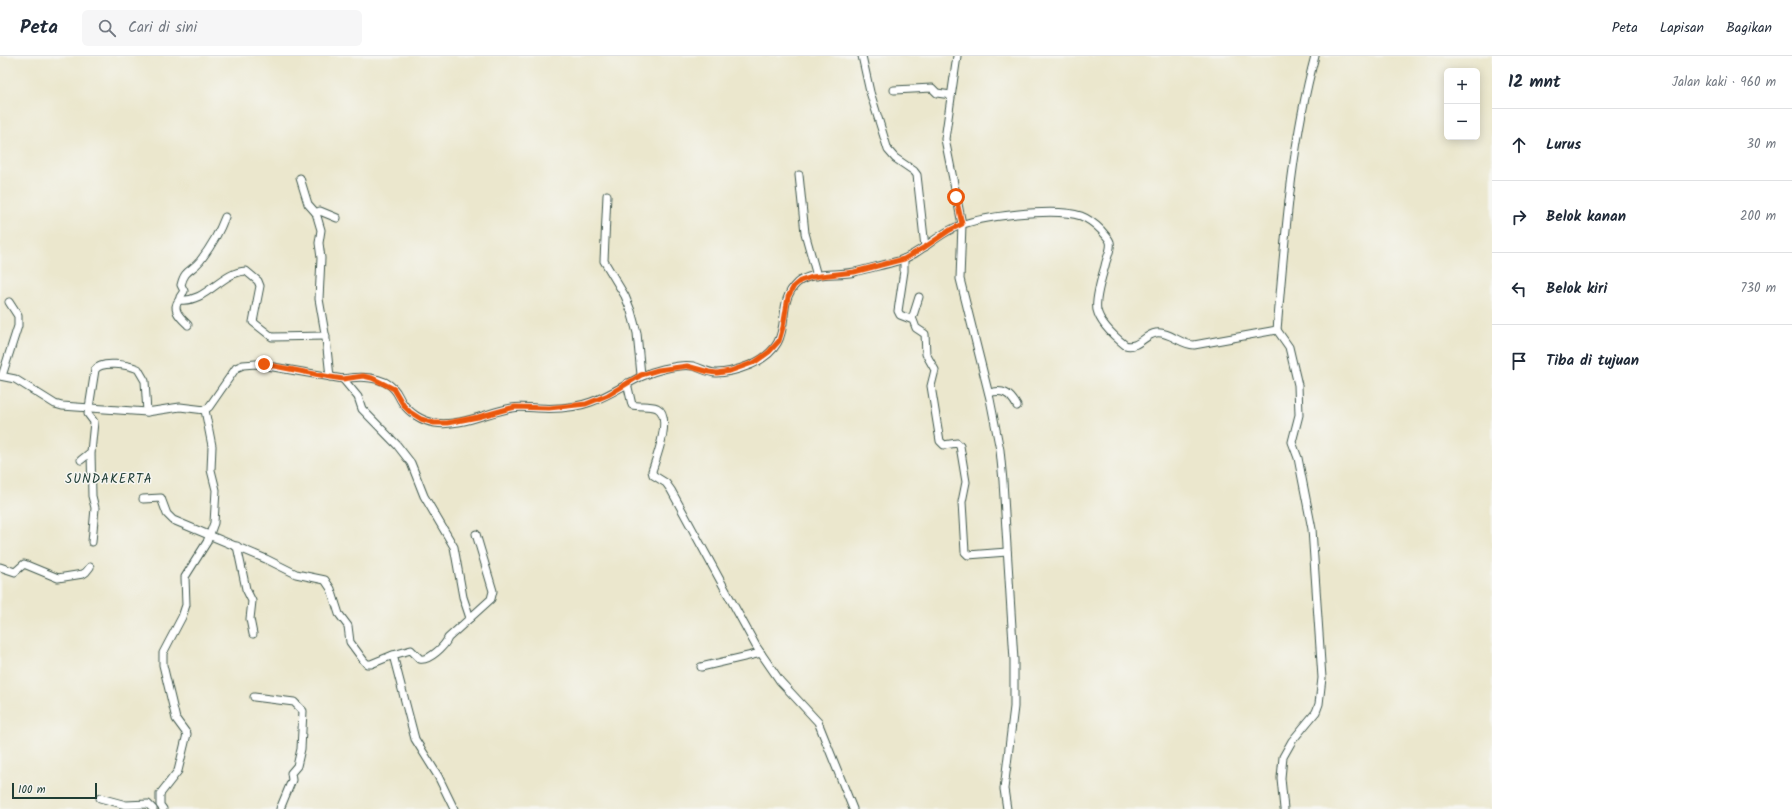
<!DOCTYPE html>
<html lang="id">
<meta charset="utf-8">
<style>
body{margin:0;font-family:Kalam,sans-serif;background:#f6f6f7;color:#1f2937}
.controls{position:absolute;right:12px;top:12px;display:grid;overflow:hidden;border-radius:6px;box-shadow:0 2px 10px #0003}
.controls button{width:36px;height:36px;display:grid;place-items:center;padding:0;border:0;border-bottom:1px solid #e0e1e3;background:#fff;color:#1f2937;font:20px sans-serif}
.scale{position:absolute;left:12px;bottom:10px;width:85px;box-sizing:border-box;padding-left:4px;border:2px solid #1f3d34;border-top:0;font-size:11px;line-height:14px;white-space:nowrap;color:#1f3d34;-webkit-text-stroke:3px #f6f6f2;paint-order:stroke}
.stop{position:absolute;width:12px;height:12px;margin:-9px;border:3px solid #ea580c;border-radius:50%;background:#fff}
.stop.end{background:#ea580c;border-color:#fff;box-shadow:0 1px 4px #0008}
.list{margin:0;padding:0;list-style:none}
h2{display:flex;justify-content:space-between;align-items:center;height:52px;margin:0;padding:0 16px;font-size:17px}
h2 small{font-size:13px;font-weight:400;color:#747a83}
.list li{display:grid;grid-template-columns:26px 1fr auto;gap:12px;align-items:center;box-sizing:border-box;height:72px;padding:0 16px;border-top:1px solid #e0e1e3}
.list b{display:block;font-size:15px;white-space:nowrap}
.list em{font-size:13px;font-style:normal;color:#747a83}
.icon{flex:none;width:22px;height:22px;fill:none;stroke:currentColor;stroke-width:2;stroke-linecap:round;stroke-linejoin:round}
.map{position:relative;flex:none;width:1492px;height:753px;overflow:hidden}
header{display:flex;align-items:center;gap:24px;box-sizing:border-box;height:56px;padding:0 20px;background:#fff;border-bottom:1px solid #e0e1e3}
header strong{font-size:19px}
nav{display:flex;gap:22px;margin-inline-start:auto;font-size:14px}
.search{width:280px;height:36px;background:#f6f6f7;display:flex;align-items:center;gap:10px;box-sizing:border-box;padding:0 14px;border-radius:6px;color:#747a83;font-size:15px}
main{display:flex}
aside{flex:1;background:#fff}
.map>svg:first-child{display:block}
.lines{fill:none;stroke-linecap:round;stroke-linejoin:round}
.minor-casing{stroke:#3e564b;stroke-width:9}
.minor{stroke:#fff;stroke-width:7}
.route{stroke:#ea580c;stroke-width:5}
.labels{text-anchor:middle;dominant-baseline:central;stroke-width:3;stroke-linejoin:round;paint-order:stroke}
.quarter-label{font-size:13px;letter-spacing:1px;fill:#1f3d34;stroke:#f6f6f2}
</style>
<header>
<strong>Peta</strong>
<div class="search"><svg class="icon" aria-label="search" viewBox="0 0 24 24"><circle cx="10" cy="10" r="6"/><path d="M15 15l6 6"/></svg>Cari di sini</div>
<nav><a>Peta</a><a>Lapisan</a><a>Bagikan</a></nav>
</header>
<main>
<div class="map">
<svg width="1492" height="753" viewBox="0 0 1492 753">
<rect width="100%" height="100%" fill="#f6f6f2"/>
<filter id="ink" filterUnits="userSpaceOnUse"><feTurbulence type="fractalNoise" baseFrequency=".025" numOctaves="2"/><feDisplacementMap in="SourceGraphic" scale="8" xChannelSelector="R" yChannelSelector="G"/><feConvolveMatrix kernelMatrix="1 2 1 2 8 2 1 2 1" color-interpolation-filters="sRGB"/></filter>
<filter id="wash" filterUnits="userSpaceOnUse"><feTurbulence type="fractalNoise" baseFrequency=".012" numOctaves="4" result="noise"/><feDisplacementMap in="SourceGraphic" scale="16" xChannelSelector="R" yChannelSelector="G"/><feGaussianBlur stdDeviation="0.9" result="paint"/><feColorMatrix in="noise" values="0 0 0 0 0 0 0 0 0 0 0 0 0 0 0 0 0 1.4 0 .05"/><feComposite in="paint" operator="in"/></filter>
<g filter="url(#wash)">
<rect width="100%" height="100%" fill="#ebe7cd"/>
</g>
<g filter="url(#ink)">
<g class="lines">
<g class="minor-casing">
<g id="minor">
<polyline points="862,0 870,36 888,94 895,102 914,115 917,119 925,191"/>
<polyline points="957,0 945,83 962,168 960,223 990,343 1000,394 1003,425 1014,604 1014,651 1004,733 1007,753"/>
<polyline points="894,34 932,32 937,37 951,39"/>
<polyline points="799,119 805,177 817,220"/>
<polyline points="300,122 308,148 316,157"/>
<polyline points="607,139 604,205 625,240 631,255 637,277 641,319"/>
<path d="M225,161c-6,16 -15,31 -25,44 -9,11 -15,8 -19,24l3,6 -4,6v3c26,3 41,-28 66,-29l12,10 2,5 -7,36 19,15 54,-1"/>
<polyline points="904,203 904,215 898,255 900,259 913,264 916,272 925,278 926,298 935,314 931,330 940,385 944,389 957,387 960,390 966,426 962,446 965,496 968,499 1007,496"/>
<path d="M179,244c-8,10 2,18 9,25"/>
<polyline points="912,263 919,241"/>
<polyline points="1277,274 1289,291 1298,329 1299,359 1292,386 1298,402 1312,473 1322,622 1319,648 1316,656 1292,685 1283,701 1281,722 1284,753"/>
<path d="M0,320l15,3 40,25 7,2 85,6 33,-5 25,3 4,-3 27,-39 7,-3 13,-1 87,15c16,-3 40,-3 51,10 4,4 5,9 8,13 7,11 20,19 33,21 25,4 53,-11 77,-15 9,-2 17,0 25,0 17,1 38,0 54,-6 26,-9 45,-27 72,-33 9,-2 20,-5 30,-3 8,2 15,7 23,7 12,0 24,-4 34,-8 51,-22 21,-57 47,-82 14,-12 41,-7 58,-11 14,-4 29,-7 43,-11 21,-6 36,-24 56,-33 24,-12 101,-21 127,-12 8,3 14,8 20,14 3,4 8,8 9,12 2,7 -4,17 -5,24 -3,10 -10,34 -8,44 3,13 18,27 28,35 13,4 19,-10 31,-12 13,-2 25,12 38,12l83,-15c8,-92 14,-185 38,-274"/>
<polyline points="2,320 18,270 18,260 9,246"/>
<polyline points="330,321 326,283 319,243 321,202 319,187 321,174 316,157 320,155 337,162"/>
<polyline points="343,323 358,341 362,353 397,389 411,407 424,440 454,491 463,541 470,562"/>
<path d="M627,327l5,22c7,2 17,0 25,3 16,8 -1,51 -5,63l1,4 13,8 5,7 85,156 24,35 38,41 35,87"/>
<path d="M989,337c14,-4 21,0 28,13"/>
<polyline points="91,396 92,440 95,452 92,486"/>
<path d="M81,404l10,-8 3,-30 -6,-8 7,-44c6,-10 34,-5 43,-1l7,12 2,31"/>
<polyline points="143,443 161,442 167,458 173,464 266,503 296,518 325,524 331,533 339,558 348,570 350,586 364,605 367,608 371,608 393,599 415,683 438,720 454,753"/>
<polyline points="237,490 246,533 252,545 250,563 253,578"/>
<polyline points="0,511 15,516 24,508 58,522 83,518 86,516 90,511"/>
<path d="M393,599l18,-5 9,9c9,2 25,-13 28,-21l43,-39 2,-8 -17,-57"/>
<polyline points="701,611 761,597"/>
<polyline points="254,641 294,646 303,655 301,693 297,710 291,717 292,724 280,753"/>
<polyline points="100,742 126,749 148,748 153,753"/>
<polyline points="163,753 160,749 160,738 178,715 187,678 176,663 163,609 163,597 182,561 186,549 185,521 207,486 214,467 216,434 211,414 212,390 205,354"/>
</g>
</g>
<use href="#minor" class="minor"/>
</g>
</g>
<g class="lines" filter="url(#ink)">
<polyline class="route" points="264,308 330,321 343,323 363,320 372,322 394,333 404,350 410,356 421,363 434,367 447,367 478,361 515,351 549,352 586,348 608,339 641,319 658,314 687,310 709,316 717,317 730,315 755,306 769,296 779,285 783,271 788,241 794,230 800,225 812,221 854,216 904,203 925,191 950,174 962,168 956,141"/>
</g>
<g class="labels">
<g class="quarter-label">
<text x="109" y="423">SUNDAKERTA</text>
</g>
</g>
</svg>
<div class="controls">
<button>+</button>
<button>−</button>
</div>
<div class="scale">100 m</div>
<div class="stop" style="left:956px;top:141px"></div>
<div class="stop end" style="left:264px;top:308px"></div>
</div>
<aside>
<h2>12 mnt<small>Jalan kaki · 960 m</small></h2>
<ul class="list">
<li><svg class="icon" aria-label="ahead" viewBox="0 0 24 24"><path d="M12 20V5M6 11l6-6 6 6"/></svg><div><b>Lurus</b></div><em>30 m</em></li>
<li><svg class="icon" aria-label="right" viewBox="0 0 24 24"><path d="M7 20v-9h11M14 6l5 5-5 5"/></svg><div><b>Belok kanan</b></div><em>200 m</em></li>
<li><svg class="icon" aria-label="left" viewBox="0 0 24 24"><path d="M17 20v-9H6M10 6l-5 5 5 5"/></svg><div><b>Belok kiri</b></div><em>730 m</em></li>
<li><svg class="icon" aria-label="arrive" viewBox="0 0 24 24"><path d="M6 21V4h12l-3 4 3 4H6"/></svg><div><b>Tiba di tujuan</b></div></li>
</ul>
</aside>
</main>
